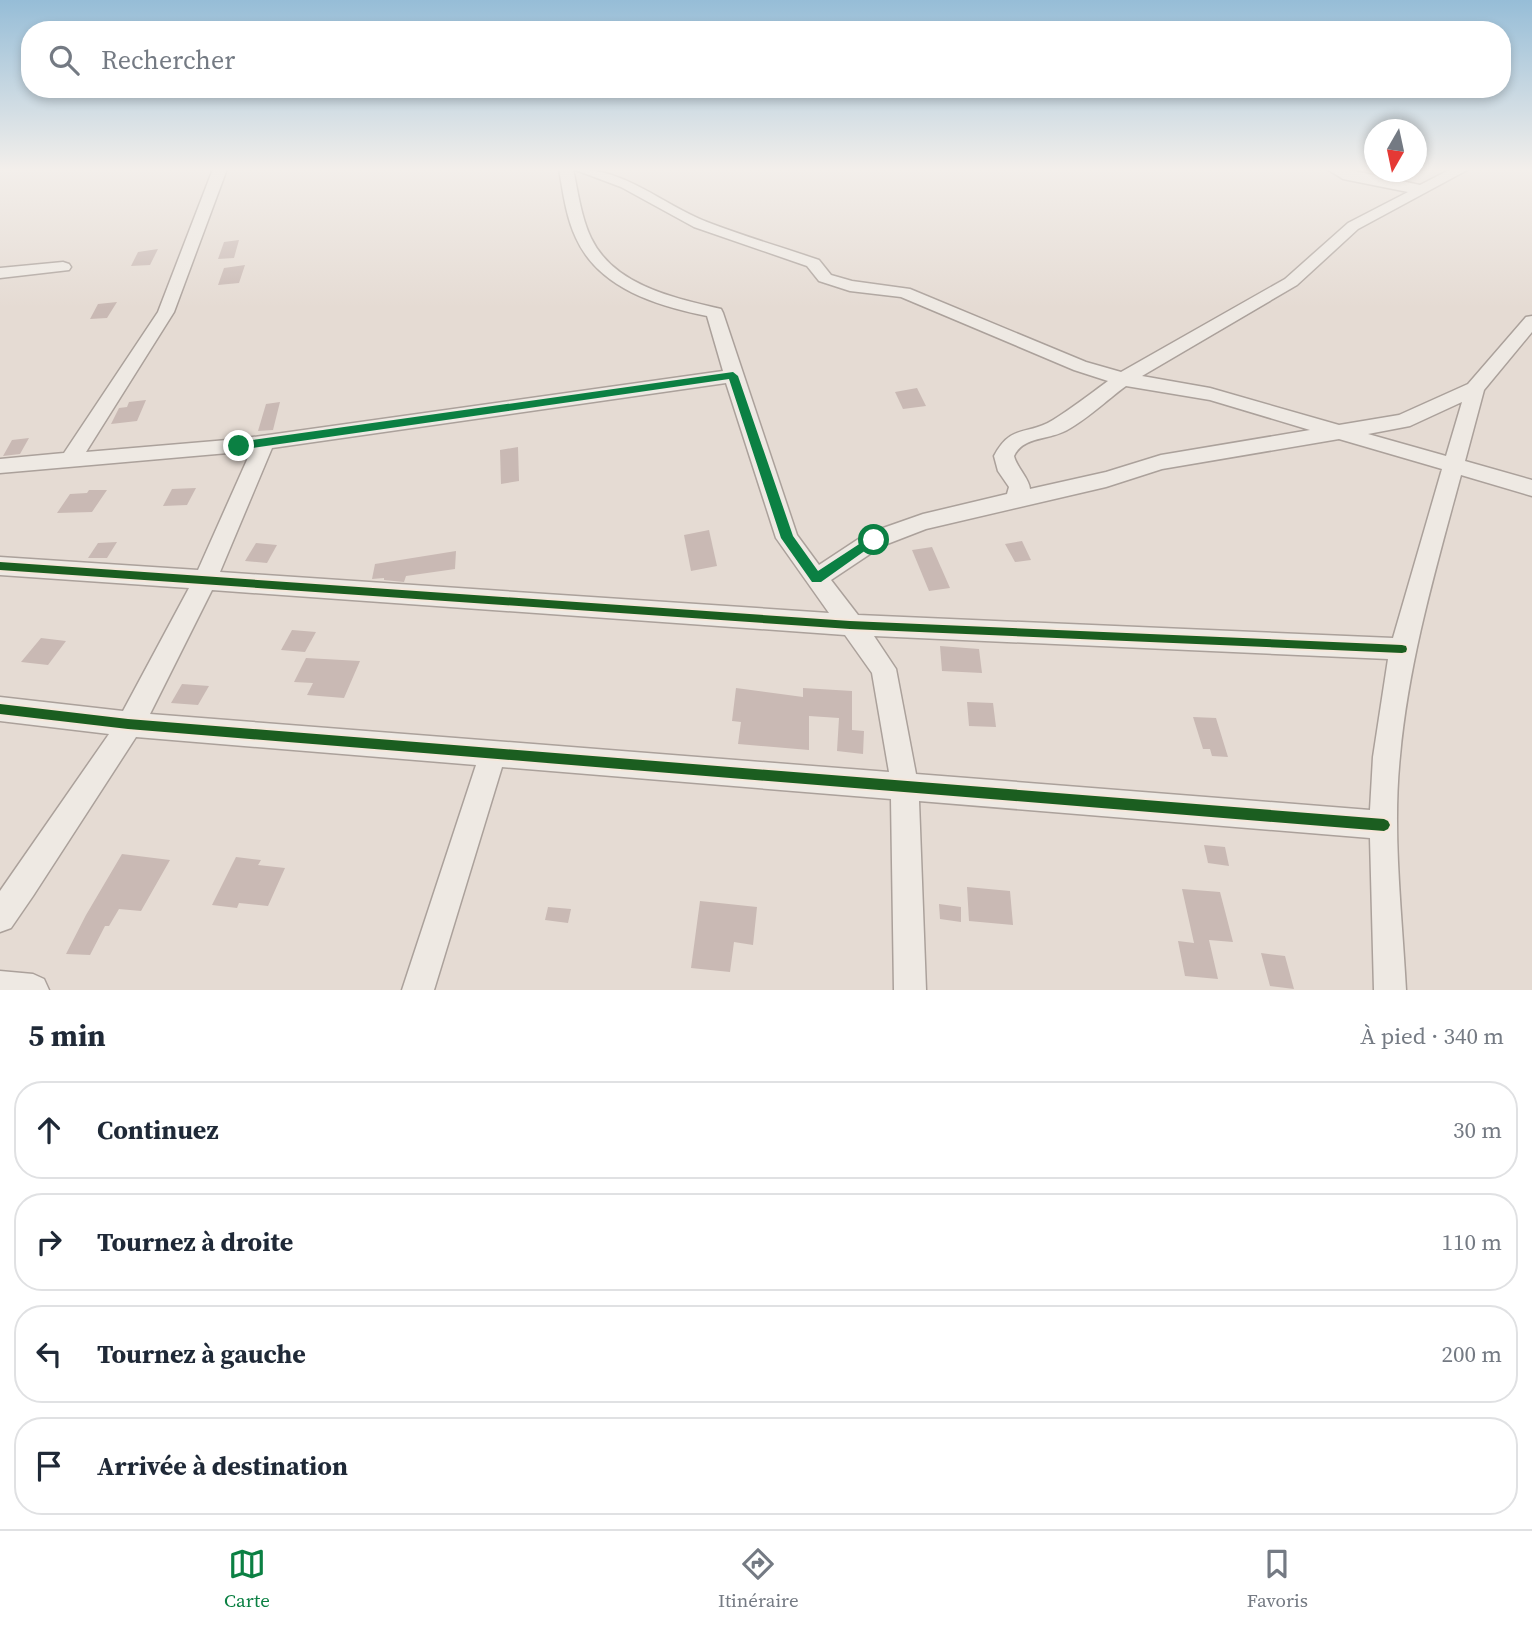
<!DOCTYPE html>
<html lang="fr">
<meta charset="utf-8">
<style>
body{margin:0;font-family:"Source Serif 4",serif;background:#f2f2f3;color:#1f2937}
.compass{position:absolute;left:1364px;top:119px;width:63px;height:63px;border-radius:50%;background:#fff;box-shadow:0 4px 10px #0003;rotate:189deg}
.stop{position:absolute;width:21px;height:21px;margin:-16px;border:5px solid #0b8043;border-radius:50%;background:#fff}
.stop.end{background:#0b8043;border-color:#fff;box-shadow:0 2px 7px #0008}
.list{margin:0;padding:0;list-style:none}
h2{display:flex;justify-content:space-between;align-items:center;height:91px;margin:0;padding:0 28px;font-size:30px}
h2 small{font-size:23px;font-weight:400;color:#747a83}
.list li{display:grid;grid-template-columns:46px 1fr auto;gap:21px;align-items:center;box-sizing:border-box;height:98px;margin:0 14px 14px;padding:0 14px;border:2px solid #e0e1e3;border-radius:28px}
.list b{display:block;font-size:26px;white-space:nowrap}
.list em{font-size:23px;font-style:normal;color:#747a83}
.icon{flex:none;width:38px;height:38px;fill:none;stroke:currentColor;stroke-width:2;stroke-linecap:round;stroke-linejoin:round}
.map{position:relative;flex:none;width:1532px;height:990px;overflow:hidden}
.search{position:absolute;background:#fff;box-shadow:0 4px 10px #0003;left:21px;right:21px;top:21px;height:77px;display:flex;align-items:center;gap:18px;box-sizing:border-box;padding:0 24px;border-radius:28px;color:#747a83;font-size:26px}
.sheet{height:539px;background:#fff}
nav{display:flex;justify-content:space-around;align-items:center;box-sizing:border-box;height:98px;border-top:2px solid #e0e1e3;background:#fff;font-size:19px;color:#747a83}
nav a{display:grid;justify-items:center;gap:4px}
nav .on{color:#0b8043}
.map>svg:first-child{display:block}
.building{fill:#c9b9b4}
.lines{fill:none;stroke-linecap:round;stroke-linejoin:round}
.minor-casing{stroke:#aba19b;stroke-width:3}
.minor{fill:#eee9e3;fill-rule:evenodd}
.cycleway-casing{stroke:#f5e6da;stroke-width:4}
.cycleway{fill:#1b5e20;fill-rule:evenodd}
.route{fill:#0b8043}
</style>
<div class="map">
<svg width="1532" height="990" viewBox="0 0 1532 990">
<rect width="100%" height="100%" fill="#e5dbd3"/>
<g class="building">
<polygon points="239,240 234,258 218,259 224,242"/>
<polygon points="158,249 150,265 131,266 138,252"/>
<polygon points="245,265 239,283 218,285 224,268"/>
<polygon points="117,302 107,318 90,319 98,304"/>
<polygon points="917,388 926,406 903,409 895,392"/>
<polygon points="146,400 137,421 111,424 119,408 127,407 129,402"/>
<polygon points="280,402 273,430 258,431 266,404"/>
<polygon points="29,438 20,454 3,456 12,440"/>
<polygon points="518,447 519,481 501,484 500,450"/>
<polygon points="196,488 187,505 163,506 172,489"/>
<polygon points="89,490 107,490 92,512 57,513 70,494 87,493"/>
<polygon points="709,530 717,566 691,571 684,535"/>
<polygon points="1022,541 1031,560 1015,562 1005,544"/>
<polygon points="117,542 107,558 88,558 98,543"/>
<polygon points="256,543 277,545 267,563 245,561"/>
<polygon points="932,547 950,588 929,591 912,550"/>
<polygon points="456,551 455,569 406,576 404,582 384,580 384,578 372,579 375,564"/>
<polygon points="292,630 316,632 305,652 281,650"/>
<polygon points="41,638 66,641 48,665 21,662"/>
<polygon points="940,646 979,649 982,673 942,671"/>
<polygon points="306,658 360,661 344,698 307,695 313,683 294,682"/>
<polygon points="182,684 209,686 198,705 171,703"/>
<polygon points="736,688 803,697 803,688 852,691 852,730 864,731 863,754 837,751 839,718 809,716 809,750 738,744 741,722 732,721"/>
<polygon points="967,702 993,703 996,727 969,726"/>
<polygon points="1193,717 1216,718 1228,757 1212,756 1210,749 1203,749"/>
<polygon points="1204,845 1225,847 1229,866 1208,863"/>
<polygon points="122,854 170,860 141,911 119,909 109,926 105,926 90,955 66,954 86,915"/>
<polygon points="236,857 261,860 258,865 285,868 268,906 239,903 237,908 212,905"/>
<polygon points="967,887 1010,891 1013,925 969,921"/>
<polygon points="1182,889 1220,892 1233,942 1209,940 1218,979 1185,976 1178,941 1194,943"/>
<polygon points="700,901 757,907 753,945 734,942 730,972 691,968"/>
<polygon points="939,904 961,907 961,922 940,919"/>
<polygon points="548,907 571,909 568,923 545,920"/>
<polygon points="1261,953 1285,956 1294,989 1270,986"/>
</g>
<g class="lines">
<g class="minor-casing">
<g id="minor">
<path d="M213,169h14l-53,143 -88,140 153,-13 484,-68 -16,-55c-49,-10 -108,-27 -131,-78 -10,-21 -13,-46 -17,-69h14c5,23 8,48 18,69 23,48 84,60 130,71l2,4 74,222 22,30 47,-31 57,-20 84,-20 2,-7 -11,-16 -4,-15c17,-33 34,-20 59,-36 19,-12 37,-26 55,-39l-34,-11 -173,-73 -51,-6 -31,-10 -12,-15 -113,-39 -73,-40 -48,-18c55,0 86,34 134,53 36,14 74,25 112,38l12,15 21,6 58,8 176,73 35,10 164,-93 63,-56 60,-31 -65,-13 -16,-10h18l75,16 31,-16h18l-111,60 -61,56 -155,91 68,12 129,37 60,-10 69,-31 58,-67 6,-1v16l-48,58 -19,71 67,19v16l-71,-21c-25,93 -52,184 -61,281 -8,77 2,157 6,234h-32l-4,-152 -451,-37 7,189h-32l-3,-191 -389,-32 -68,223h-32l74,-225 -340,-28 -103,159 -22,32 -11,4v-41l109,-157 -109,-13v-24l123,14 66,-123 -189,-13v-18l198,13 53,-119 -251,22v-14l64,-6 94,-141zM726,383l50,155 53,75 -609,-41 52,-124zM1126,386l84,14 100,30 -149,25 -55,17 -76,17c-1,-11 -13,-21 -16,-33 9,-19 32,-16 49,-24 20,-9 45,-33 63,-46zM1462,402l-16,54 -78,-22 42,-8zM1339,439l103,30 -49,169 -535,-23 -27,-35 51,-34 44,-17 180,-42 56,-18zM212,590l633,45 27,38 17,99 -739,-58zM874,636l514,23 -15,98 -3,53 -454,-36 -20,-105z"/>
<polygon points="63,262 69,264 71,267 69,270 0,278 0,268"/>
<polygon points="0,971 33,974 44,979 49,990 0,990"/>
</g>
</g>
<use href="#minor" class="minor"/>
<g class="cycleway-casing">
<g id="cycleway">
<polygon points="0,562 850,621 1402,645 1406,646 1407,649 1406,652 1402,653 850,629 0,570"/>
<polygon points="0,704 128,719 1384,819 1388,821 1390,825 1388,829 1384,831 128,729 0,714"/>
</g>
</g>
<use href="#cycleway" class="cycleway"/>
</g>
<linearGradient id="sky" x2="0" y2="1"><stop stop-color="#96bdd7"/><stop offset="0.55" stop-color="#f3efeb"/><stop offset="1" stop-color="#f3efeb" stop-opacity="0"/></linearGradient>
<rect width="1532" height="308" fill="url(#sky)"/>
<polygon class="route" points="733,372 738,376 793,536 818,571 870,537 878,537 880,540 821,582 812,582 781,538 729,379 239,450 234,446 239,442"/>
</svg>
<svg class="compass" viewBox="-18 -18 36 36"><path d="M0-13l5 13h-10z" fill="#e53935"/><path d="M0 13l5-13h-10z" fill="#747a83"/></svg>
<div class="stop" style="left:874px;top:540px"></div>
<div class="stop end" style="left:239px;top:446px"></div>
<div class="search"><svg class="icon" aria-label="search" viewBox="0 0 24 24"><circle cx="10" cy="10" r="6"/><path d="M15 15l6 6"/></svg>Rechercher</div>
</div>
<section class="sheet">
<h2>5 min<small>À pied · 340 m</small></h2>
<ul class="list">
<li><svg class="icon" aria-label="ahead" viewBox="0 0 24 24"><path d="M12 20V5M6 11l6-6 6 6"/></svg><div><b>Continuez</b></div><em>30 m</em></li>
<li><svg class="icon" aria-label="right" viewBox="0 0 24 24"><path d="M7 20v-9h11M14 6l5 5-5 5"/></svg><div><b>Tournez à droite</b></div><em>110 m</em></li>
<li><svg class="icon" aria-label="left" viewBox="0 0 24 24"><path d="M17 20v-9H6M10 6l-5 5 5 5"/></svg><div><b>Tournez à gauche</b></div><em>200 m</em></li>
<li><svg class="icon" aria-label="arrive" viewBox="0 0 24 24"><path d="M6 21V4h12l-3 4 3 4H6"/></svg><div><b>Arrivée à destination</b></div></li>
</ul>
</section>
<nav>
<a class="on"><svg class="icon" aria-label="map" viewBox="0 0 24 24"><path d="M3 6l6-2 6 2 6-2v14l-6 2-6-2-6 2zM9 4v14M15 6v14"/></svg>Carte</a>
<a><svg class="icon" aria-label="directions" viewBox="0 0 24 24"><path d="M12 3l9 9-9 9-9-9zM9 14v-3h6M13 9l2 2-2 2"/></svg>Itinéraire</a>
<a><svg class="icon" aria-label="saved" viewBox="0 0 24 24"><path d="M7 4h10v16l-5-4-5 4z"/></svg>Favoris</a>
</nav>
